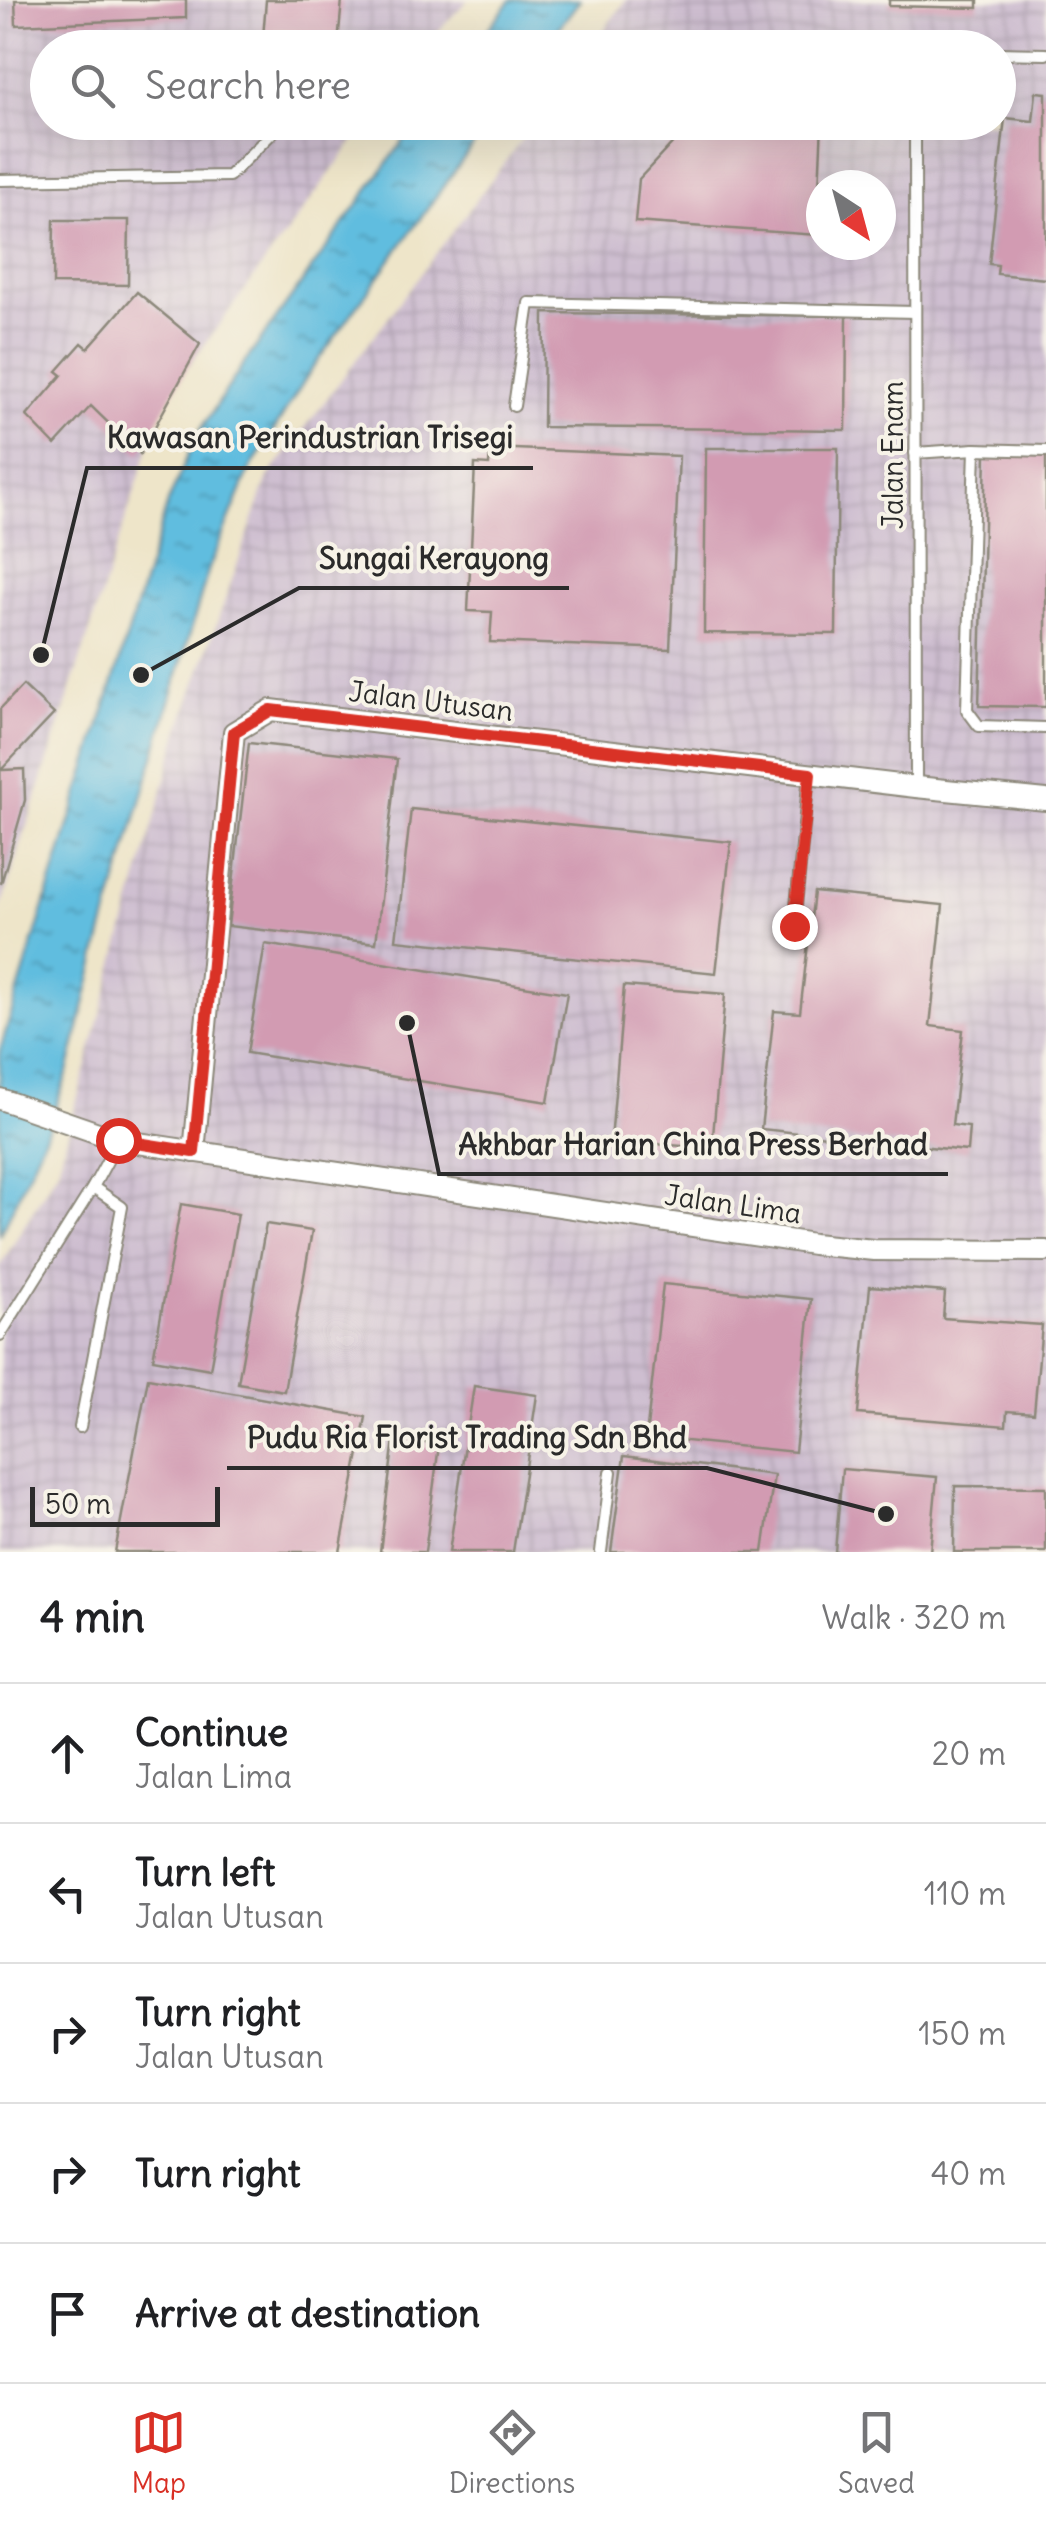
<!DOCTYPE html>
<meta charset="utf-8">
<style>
body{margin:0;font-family:Delius,sans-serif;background:#f2f2f2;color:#202124}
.compass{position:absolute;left:806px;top:170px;width:90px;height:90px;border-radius:50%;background:#fff;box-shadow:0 10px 40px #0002;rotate:144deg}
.scale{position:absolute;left:30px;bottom:25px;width:190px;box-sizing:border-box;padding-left:10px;border:5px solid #2b2b2b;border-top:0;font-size:28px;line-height:35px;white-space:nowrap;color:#2b2b2b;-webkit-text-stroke:8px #f7f3e8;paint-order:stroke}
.stop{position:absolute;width:30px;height:30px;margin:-22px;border:8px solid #d93025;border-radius:50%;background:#fff}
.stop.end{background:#d93025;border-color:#fff;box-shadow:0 2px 10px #0008}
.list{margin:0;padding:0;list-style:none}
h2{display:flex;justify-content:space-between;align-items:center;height:130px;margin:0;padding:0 40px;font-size:42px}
h2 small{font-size:32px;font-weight:400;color:#757577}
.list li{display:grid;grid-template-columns:65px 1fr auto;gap:30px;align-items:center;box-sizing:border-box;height:140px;padding:0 40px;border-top:2px solid #e0e0e0}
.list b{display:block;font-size:38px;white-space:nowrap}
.list p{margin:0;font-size:32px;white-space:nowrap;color:#757577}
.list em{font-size:32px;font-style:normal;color:#757577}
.icon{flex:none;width:55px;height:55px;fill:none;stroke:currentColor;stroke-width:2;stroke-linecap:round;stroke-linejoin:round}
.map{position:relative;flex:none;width:1046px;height:1552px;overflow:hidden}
.search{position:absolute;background:#fff;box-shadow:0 10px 40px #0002;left:30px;right:30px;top:30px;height:110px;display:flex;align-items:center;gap:25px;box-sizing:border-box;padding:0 35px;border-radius:55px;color:#757577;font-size:38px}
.sheet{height:830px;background:#fff}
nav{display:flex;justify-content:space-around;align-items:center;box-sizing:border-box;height:140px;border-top:2px solid #e0e0e0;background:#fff;font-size:28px;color:#757577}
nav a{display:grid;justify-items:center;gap:5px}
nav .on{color:#d93025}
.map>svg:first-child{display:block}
.industrial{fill:url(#industrial-grid);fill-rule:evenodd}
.water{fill:url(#water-ripples);stroke:#467485;stroke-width:2.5}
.building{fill:#d29bb2}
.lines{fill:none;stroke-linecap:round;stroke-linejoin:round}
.service-casing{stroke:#8c887a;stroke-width:14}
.minor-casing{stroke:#8c887a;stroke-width:24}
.service{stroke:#fff;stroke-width:10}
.minor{stroke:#fff;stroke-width:20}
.route{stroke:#d93025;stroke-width:12}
.labels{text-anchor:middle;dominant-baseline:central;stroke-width:8;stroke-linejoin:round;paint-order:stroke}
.street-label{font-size:28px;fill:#2b2b2b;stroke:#f7f3e8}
.leader{fill:none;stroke:#2b2b2b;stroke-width:4}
.callout-dot{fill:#2b2b2b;stroke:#f7f3e8;stroke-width:4}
.callout-label{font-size:30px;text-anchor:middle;font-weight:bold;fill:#2b2b2b;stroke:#f7f3e8;stroke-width:8;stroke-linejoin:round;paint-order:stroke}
</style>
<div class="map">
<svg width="1046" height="1552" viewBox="0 0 1046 1552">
<defs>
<pattern id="industrial-grid" width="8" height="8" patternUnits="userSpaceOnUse" patternTransform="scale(2.5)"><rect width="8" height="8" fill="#cebed0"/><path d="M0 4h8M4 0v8" fill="none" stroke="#b1a3b3"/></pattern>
<pattern id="water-ripples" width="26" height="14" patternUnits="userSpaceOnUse" patternTransform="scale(2.5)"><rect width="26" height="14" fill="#61bddf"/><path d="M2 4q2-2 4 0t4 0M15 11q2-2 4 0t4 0" fill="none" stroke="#509ab5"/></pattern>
</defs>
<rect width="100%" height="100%" fill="#f7f3e8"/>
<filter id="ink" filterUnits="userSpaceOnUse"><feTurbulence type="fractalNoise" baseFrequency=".01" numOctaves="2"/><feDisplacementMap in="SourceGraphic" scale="20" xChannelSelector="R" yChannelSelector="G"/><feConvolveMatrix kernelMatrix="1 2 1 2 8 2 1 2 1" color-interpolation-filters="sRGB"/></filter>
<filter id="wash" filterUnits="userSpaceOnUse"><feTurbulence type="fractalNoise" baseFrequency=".0048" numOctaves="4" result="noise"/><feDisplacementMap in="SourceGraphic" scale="40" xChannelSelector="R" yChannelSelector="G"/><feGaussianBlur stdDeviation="2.25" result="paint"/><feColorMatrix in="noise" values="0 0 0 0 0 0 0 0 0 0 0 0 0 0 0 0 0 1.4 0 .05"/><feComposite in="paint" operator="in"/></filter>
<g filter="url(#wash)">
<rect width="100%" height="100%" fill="#eee5c9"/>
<g class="industrial">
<polygon points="0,0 468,0 423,47 48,48 48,122 367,123 164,400 0,910"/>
<path d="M626,0h420v1552h-1046v-286l58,-97 121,-438 89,-254 266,-354 464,-1v-74l-407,-1zM821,185h60v60h-60z"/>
</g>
<g class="water">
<polygon points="511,0 580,0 544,47 474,47"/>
<polygon points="416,123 489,123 309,373 250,469 209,568 103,931 69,1069 46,1134 0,1236 0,1050 169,500 195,439 240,369"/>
</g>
<g id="blocks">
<g class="building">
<polygon points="15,0 186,0 186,18 16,25"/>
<polygon points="266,0 342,0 338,43 263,38"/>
<polygon points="889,0 978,0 978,8 889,6"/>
<polygon points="1036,92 1046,93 1046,279 997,274 998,265 989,264 1005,118 1033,121"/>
<polygon points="692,122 822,122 817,235 635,222 639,179"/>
<polygon points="54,220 129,220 128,285 53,284"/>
<polygon points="137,292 200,344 140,454 91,406 55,445 27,416 62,375 57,371 82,343 88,348"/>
<polygon points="544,313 847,316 846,430 543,427"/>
<polygon points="490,448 679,456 670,649 490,642 492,612 468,611 475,464 489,465"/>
<polygon points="706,448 838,448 836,634 704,633"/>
<polygon points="986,454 1046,455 1046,707 979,706"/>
<polygon points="23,685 54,714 1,770 24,769 25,800 1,884 0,709"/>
<polygon points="249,743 397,759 376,943 228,926"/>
<polygon points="411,809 731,842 716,973 396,940"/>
<polygon points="814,892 943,905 930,1026 963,1030 952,1125 969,1127 967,1151 761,1129 774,1011 800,1013"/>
<polygon points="265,944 567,993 548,1102 247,1053"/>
<polygon points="624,986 725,994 712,1148 611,1141"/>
<polygon points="181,1204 238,1214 210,1369 153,1359"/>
<polygon points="266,1224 312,1231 284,1391 238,1383"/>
<polygon points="663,1284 811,1299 795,1452 646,1437"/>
<polygon points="870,1286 945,1292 943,1318 1042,1325 1034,1413 1007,1411 1006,1426 858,1414"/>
<polygon points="148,1378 366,1417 340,1552 115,1552"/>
<polygon points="474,1386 537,1395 513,1552 449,1552"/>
<polygon points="394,1439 439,1445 425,1552 380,1552"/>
<polygon points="624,1456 774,1475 763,1552 611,1552"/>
<polygon points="842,1469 937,1477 930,1552 835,1552"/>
<polygon points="955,1486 1046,1487 1046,1552 954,1552"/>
</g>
</g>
</g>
<g filter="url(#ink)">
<use href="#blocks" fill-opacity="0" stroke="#8c887a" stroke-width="2.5"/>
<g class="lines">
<g class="service-casing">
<g id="service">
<polyline points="998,53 1046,54"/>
<polyline points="915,122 916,786"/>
<polyline points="0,180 229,176 283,122"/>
<polyline points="514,406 529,303 915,312"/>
<polyline points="975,449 967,710 979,726 1046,728"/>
<polyline points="915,453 975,449 1046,451"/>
<polyline points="794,926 809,774"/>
<polyline points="0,1335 93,1187 118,1141"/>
<polyline points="80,1427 122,1207 93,1187"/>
<polyline points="601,1552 611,1472"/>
</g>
</g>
<g class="minor-casing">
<g id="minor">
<polyline points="0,1099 118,1140 813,1244 874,1250 1046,1251"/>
<polyline points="194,1152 234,732 271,710 916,787 1046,800"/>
</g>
</g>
<use href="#service" class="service"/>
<use href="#minor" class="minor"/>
</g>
</g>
<g class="lines" filter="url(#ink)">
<polyline class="route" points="118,1140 194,1152 234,732 271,710 810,774 794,926"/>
</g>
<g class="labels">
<g class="street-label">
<text transform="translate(893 455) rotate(-90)">Jalan Enam</text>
<text transform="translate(431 701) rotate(7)">Jalan Utusan</text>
<text transform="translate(733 1204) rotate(8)">Jalan Lima</text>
</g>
</g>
<path class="leader" d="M41 655L87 468H533M141 675L299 588H569M407 1023L439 1174H948M886 1514L707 1468H227"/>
<g class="callout-dot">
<circle cx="41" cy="655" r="10"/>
<circle cx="141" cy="675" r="10"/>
<circle cx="407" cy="1023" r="10"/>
<circle cx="886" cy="1514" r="10"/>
</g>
<g class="callout-label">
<text x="310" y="448">Kawasan Perindustrian Trisegi</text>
<text x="434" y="569">Sungai Kerayong</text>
<text x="693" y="1155">Akhbar Harian China Press Berhad</text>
<text x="467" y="1448">Pudu Ria Florist Trading Sdn Bhd</text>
</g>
</svg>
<svg class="compass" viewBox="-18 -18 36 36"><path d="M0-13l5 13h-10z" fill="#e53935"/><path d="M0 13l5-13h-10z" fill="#757577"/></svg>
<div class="scale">50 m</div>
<div class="stop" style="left:118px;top:1140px"></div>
<div class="stop end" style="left:794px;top:926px"></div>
<div class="search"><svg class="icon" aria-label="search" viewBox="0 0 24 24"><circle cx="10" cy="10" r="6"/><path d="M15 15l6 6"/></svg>Search here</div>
</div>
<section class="sheet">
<h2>4 min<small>Walk · 320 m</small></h2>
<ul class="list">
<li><svg class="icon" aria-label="ahead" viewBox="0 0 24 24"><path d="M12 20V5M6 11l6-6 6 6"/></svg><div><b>Continue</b><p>Jalan Lima</p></div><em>20 m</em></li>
<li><svg class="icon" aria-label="left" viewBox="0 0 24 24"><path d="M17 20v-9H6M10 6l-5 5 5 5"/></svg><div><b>Turn left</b><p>Jalan Utusan</p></div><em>110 m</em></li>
<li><svg class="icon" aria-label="right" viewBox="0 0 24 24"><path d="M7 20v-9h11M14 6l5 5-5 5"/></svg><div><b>Turn right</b><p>Jalan Utusan</p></div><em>150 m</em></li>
<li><svg class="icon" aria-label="right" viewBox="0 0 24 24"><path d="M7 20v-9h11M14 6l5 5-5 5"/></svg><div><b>Turn right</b></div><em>40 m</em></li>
<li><svg class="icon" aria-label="arrive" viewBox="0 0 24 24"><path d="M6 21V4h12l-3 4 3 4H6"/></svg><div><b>Arrive at destination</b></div></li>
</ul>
</section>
<nav>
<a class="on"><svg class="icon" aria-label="map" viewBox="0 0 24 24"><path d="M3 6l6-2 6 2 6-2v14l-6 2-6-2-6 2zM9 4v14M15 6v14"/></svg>Map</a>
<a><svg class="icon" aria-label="directions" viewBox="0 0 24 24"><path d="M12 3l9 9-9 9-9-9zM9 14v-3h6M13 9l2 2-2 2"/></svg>Directions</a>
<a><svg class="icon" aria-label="saved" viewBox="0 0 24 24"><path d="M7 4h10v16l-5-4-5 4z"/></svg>Saved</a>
</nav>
